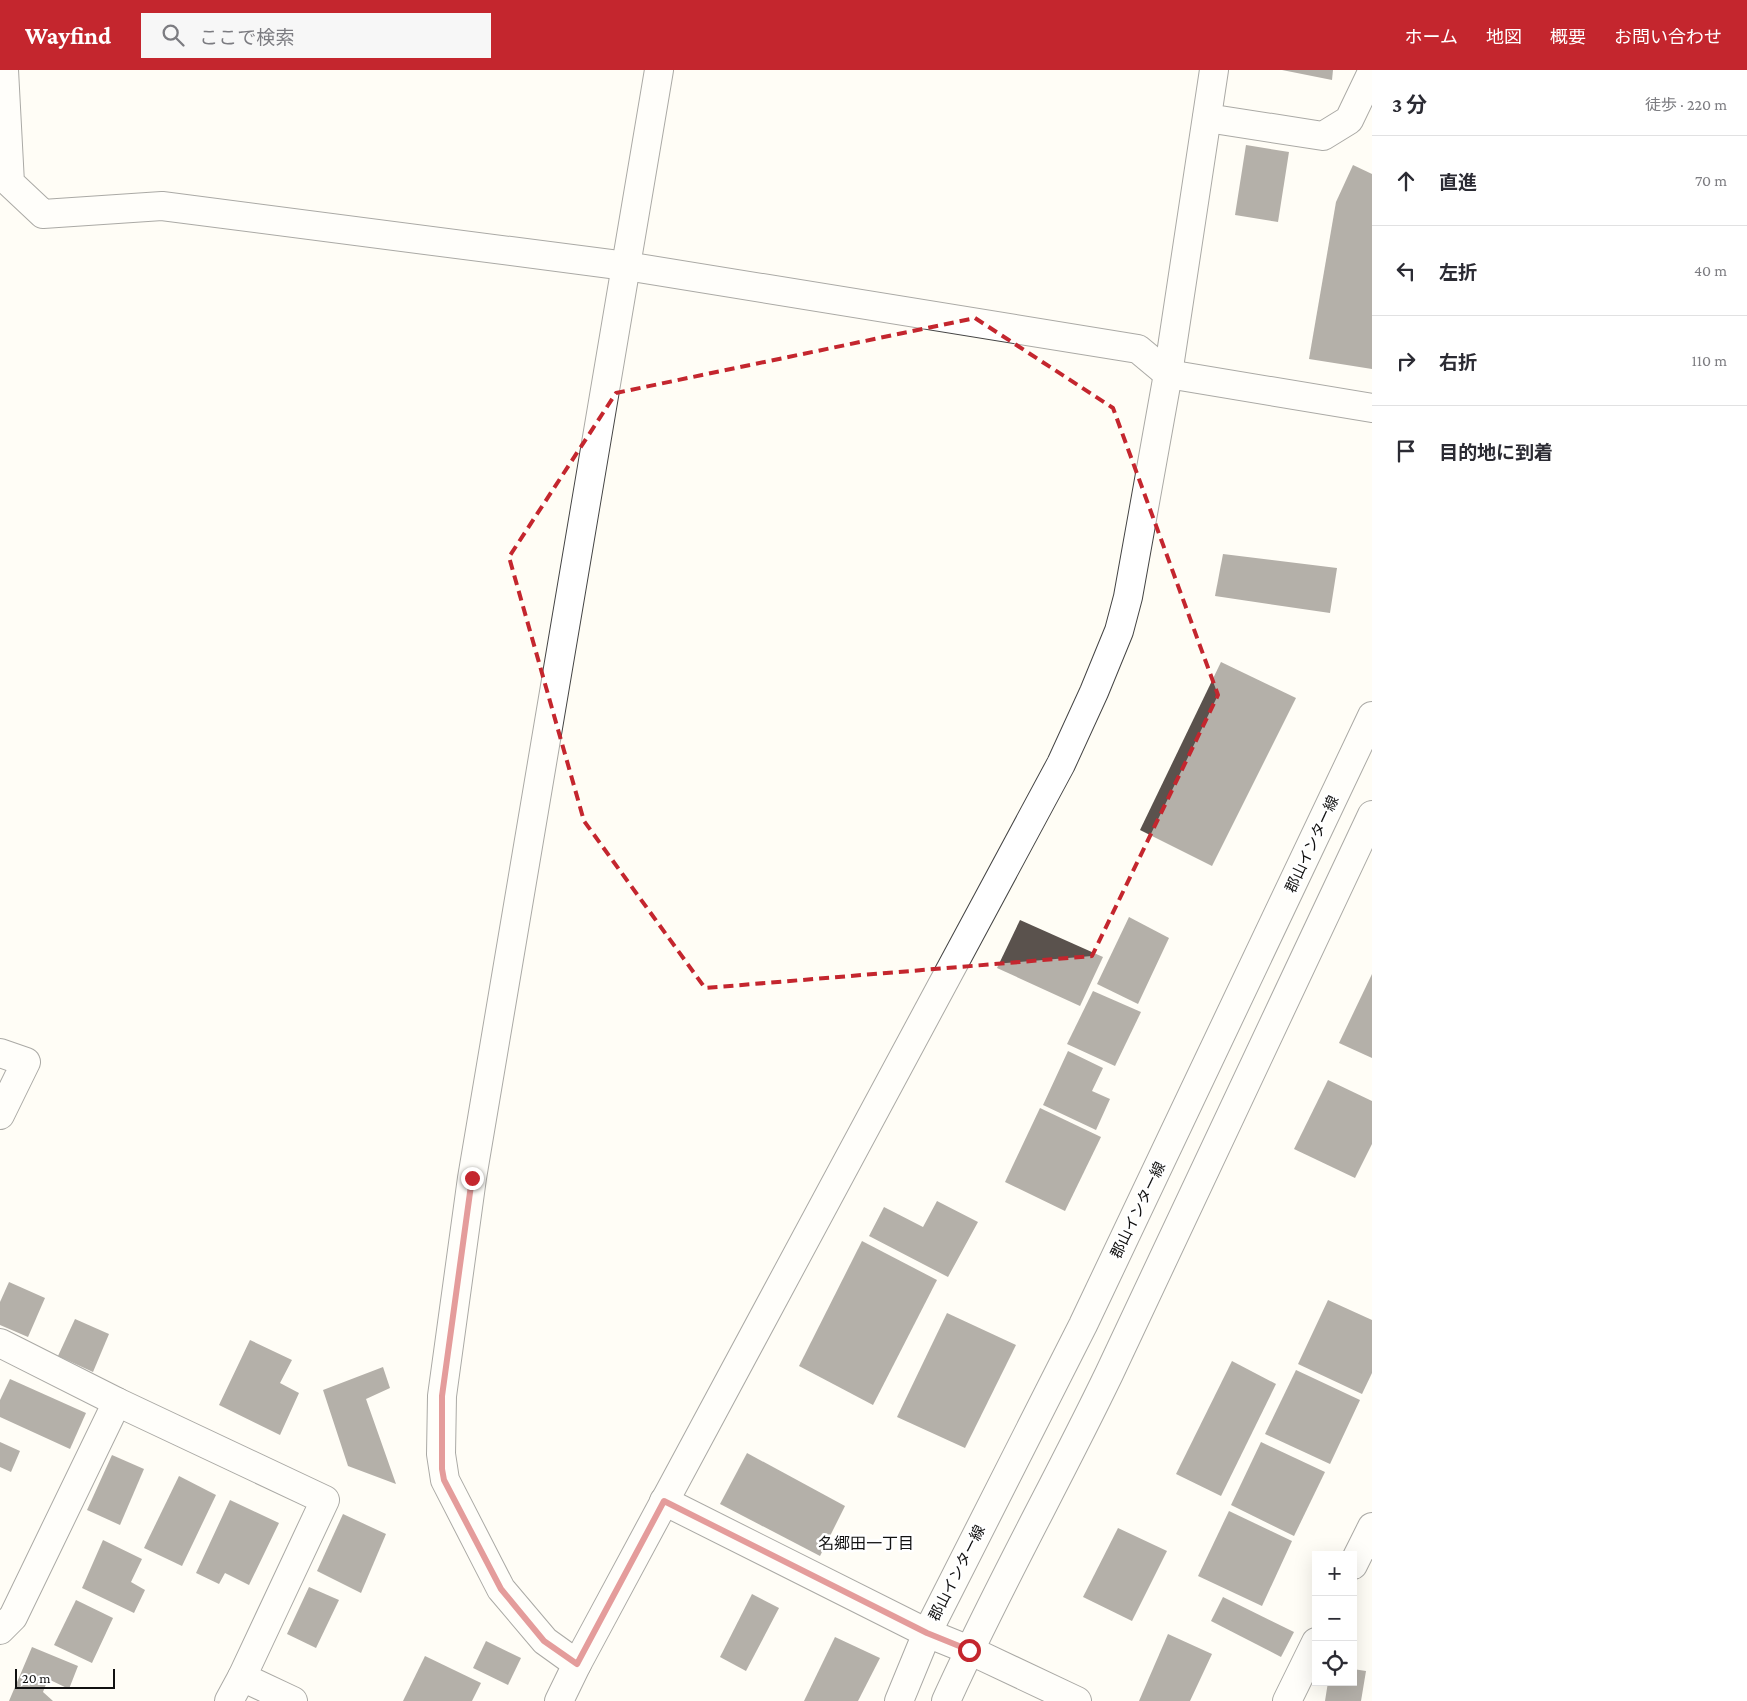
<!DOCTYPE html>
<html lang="ja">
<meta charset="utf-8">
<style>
body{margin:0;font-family:"Crimson Pro","Noto Sans JP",serif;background:#f7f7f7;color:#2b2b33}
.controls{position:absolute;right:15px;bottom:15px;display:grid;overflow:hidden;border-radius:0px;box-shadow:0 5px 20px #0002}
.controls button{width:45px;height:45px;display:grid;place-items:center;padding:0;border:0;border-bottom:1px solid #e1e1e2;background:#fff;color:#2b2b33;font:25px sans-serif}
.scale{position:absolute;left:15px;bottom:12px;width:100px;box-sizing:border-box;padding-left:5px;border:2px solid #111;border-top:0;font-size:14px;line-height:18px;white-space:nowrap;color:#111;-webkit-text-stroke:4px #fff;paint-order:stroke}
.stop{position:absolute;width:15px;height:15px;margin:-11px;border:4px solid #c4262e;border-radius:50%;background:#fff}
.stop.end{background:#c4262e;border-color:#fff;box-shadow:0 1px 5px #0008}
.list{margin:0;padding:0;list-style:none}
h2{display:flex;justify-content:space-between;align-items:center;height:65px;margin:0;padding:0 20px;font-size:21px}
h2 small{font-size:16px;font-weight:400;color:#7c7c81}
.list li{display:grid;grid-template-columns:32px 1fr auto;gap:15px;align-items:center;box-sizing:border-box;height:90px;padding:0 20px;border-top:1px solid #e1e1e2}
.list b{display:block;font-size:19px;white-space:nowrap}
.list em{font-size:16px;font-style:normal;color:#7c7c81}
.icon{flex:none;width:28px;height:28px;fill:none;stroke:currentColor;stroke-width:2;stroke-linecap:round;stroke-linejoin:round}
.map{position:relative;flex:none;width:1372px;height:1631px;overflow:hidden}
header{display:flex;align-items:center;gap:30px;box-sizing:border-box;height:70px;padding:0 25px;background:#c4262e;color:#fff}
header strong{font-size:24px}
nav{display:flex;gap:28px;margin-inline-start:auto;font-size:18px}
.search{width:350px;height:45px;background:#f7f7f7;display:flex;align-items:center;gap:12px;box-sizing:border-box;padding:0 18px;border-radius:0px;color:#7c7c81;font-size:19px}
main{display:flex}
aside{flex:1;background:#fff}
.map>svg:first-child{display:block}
.building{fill:#5a524d}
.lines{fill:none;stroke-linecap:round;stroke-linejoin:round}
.minor-casing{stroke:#444;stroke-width:30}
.minor{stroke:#fff;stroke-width:28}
.route{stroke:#c4262e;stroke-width:6}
.marked{fill:none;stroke:#c4262e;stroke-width:4;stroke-dasharray:10 6;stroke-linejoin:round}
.labels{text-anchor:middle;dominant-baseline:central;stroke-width:5;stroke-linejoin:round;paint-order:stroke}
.street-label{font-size:15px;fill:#111;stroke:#fff}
.neighbourhood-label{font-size:16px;fill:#111;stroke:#fff}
</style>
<header>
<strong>Wayfind</strong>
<div class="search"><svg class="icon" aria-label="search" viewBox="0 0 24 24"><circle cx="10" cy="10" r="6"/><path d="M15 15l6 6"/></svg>ここで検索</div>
<nav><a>ホーム</a><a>地図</a><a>概要</a><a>お問い合わせ</a></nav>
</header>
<main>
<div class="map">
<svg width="1372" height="1631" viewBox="0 0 1372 1631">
<rect width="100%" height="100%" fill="#fffdf5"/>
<g class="building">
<polygon points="1282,0 1333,0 1332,10"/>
<polygon points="1246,75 1289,82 1278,152 1235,145"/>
<polygon points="1353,95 1372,104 1372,299 1309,289 1336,132"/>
<polygon points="1223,484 1337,498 1330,543 1215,526"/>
<polygon points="1221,592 1296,628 1212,796 1140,760"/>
<polygon points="1129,847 1169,868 1138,934 1097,914"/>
<polygon points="1020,850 1103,887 1080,936 997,898"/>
<polygon points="1372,904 1372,988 1339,973"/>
<polygon points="1093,921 1141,942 1115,996 1067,974"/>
<polygon points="1068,981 1103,998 1092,1021 1110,1029 1096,1060 1043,1035"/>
<polygon points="1328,1010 1372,1031 1372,1074 1355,1108 1294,1079"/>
<polygon points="1040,1038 1101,1067 1065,1141 1005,1112"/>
<polygon points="937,1131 978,1152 948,1207 869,1166 884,1137 923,1157"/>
<polygon points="862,1171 937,1210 873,1335 799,1296"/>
<polygon points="9,1212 45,1228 28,1267 0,1255 0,1232"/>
<polygon points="1328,1230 1372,1250 1372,1303 1362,1324 1298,1294"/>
<polygon points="947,1243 1016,1275 965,1378 897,1347"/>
<polygon points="75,1249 109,1264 93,1302 58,1286"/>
<polygon points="250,1270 292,1290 280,1313 299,1323 280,1365 219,1335"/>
<polygon points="1232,1291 1276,1314 1221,1426 1176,1404"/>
<polygon points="383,1297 390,1318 366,1329 396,1414 348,1396 323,1320"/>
<polygon points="1296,1300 1360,1330 1330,1394 1265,1364"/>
<polygon points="10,1309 86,1343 70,1379 0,1347 0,1330"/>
<polygon points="0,1372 20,1381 11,1402 0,1397"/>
<polygon points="1261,1372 1325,1402 1294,1466 1231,1435"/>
<polygon points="747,1383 845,1436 820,1486 720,1434"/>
<polygon points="112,1385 144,1399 120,1455 87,1440"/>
<polygon points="179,1406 216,1425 182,1496 144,1478"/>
<polygon points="230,1430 279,1453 249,1515 225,1503 219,1514 196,1503"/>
<polygon points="1229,1441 1292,1471 1262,1536 1198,1506"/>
<polygon points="343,1444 386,1464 361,1523 317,1501"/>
<polygon points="1118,1458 1167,1481 1132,1551 1083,1527"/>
<polygon points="103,1470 142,1489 131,1512 145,1520 134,1543 82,1518"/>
<polygon points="309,1517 339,1530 316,1578 287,1564"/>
<polygon points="752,1524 779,1538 746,1601 720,1587"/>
<polygon points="1223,1527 1294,1562 1281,1587 1211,1551"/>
<polygon points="76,1530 113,1548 92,1593 54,1575"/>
<polygon points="1168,1564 1212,1584 1190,1631 1139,1631"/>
<polygon points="835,1567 880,1588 858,1631 804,1631"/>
<polygon points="486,1571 521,1588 508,1615 473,1598"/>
<polygon points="32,1577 78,1596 69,1619 48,1609 43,1622 53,1631 9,1631"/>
<polygon points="425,1586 481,1613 472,1631 403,1631"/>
<polygon points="1353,1599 1366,1601 1361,1631 1325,1631 1328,1612 1353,1612"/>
</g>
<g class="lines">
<g class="minor-casing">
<g id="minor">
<polyline points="4,0 10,113 43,144 162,136 626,196 1138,279 1168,304 1372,338"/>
<polyline points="1207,48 1323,66 1349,50 1372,2"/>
<polyline points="0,983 26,992 0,1045"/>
<polyline points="0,1273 117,1332 325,1430 242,1607 293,1631"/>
<polyline points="664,1431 927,1563 969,1580 1077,1631"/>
<polyline points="1353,1495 1372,1457"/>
<polyline points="0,1560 13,1547 117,1332"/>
<polyline points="577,1594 545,1571 501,1519 445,1410 441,1384 442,1326 472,1108 659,0"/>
<polyline points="229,1631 242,1607"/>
<polyline points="559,1631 577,1594 1061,694 1094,622 1119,561 1128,527 1168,304 1214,0"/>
<polyline points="899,1631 927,1563 1083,1255 1372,646"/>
<path d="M946,1631c50,-111 110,-217 163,-327 88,-186 174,-373 263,-559"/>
<polyline points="1287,1631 1316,1572"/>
</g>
</g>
<use href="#minor" class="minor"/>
</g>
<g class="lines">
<polyline class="route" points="472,1108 442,1326 442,1399 444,1410 501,1519 544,1571 577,1594 664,1431 927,1563 969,1580"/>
</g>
<path d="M0 0H1372V1631H0ZM975,248l138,90 105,287 -126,261 -387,32 -121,-167 -75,-264 107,-164z" fill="#fffdf5" fill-opacity=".55" fill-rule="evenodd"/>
<path class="marked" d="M975,248l138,90 105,287 -126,261 -387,32 -121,-167 -75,-264 107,-164z"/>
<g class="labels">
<g class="street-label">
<text transform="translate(1312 774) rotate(-65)">郡山インター線</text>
<text transform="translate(1138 1140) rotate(-64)">郡山インター線</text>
<text transform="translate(957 1503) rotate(-63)">郡山インター線</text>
</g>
<g class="neighbourhood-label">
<text x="866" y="1473">名郷田一丁目</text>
</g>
</g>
</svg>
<div class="controls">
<button>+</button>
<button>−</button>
<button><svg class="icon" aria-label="locate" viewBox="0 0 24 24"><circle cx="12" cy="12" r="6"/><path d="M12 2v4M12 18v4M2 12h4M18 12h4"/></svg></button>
</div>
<div class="scale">20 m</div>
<div class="stop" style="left:969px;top:1580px"></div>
<div class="stop end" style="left:472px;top:1108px"></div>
</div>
<aside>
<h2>3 分<small>徒歩 · 220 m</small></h2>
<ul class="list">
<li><svg class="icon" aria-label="ahead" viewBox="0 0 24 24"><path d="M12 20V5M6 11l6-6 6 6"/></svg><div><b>直進</b></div><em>70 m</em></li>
<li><svg class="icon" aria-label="left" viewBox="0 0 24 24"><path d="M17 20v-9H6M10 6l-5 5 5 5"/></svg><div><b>左折</b></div><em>40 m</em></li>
<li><svg class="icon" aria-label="right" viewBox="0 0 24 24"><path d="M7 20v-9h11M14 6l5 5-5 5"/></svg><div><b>右折</b></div><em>110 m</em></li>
<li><svg class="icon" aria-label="arrive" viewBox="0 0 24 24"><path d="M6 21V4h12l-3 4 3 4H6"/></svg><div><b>目的地に到着</b></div></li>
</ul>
</aside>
</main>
